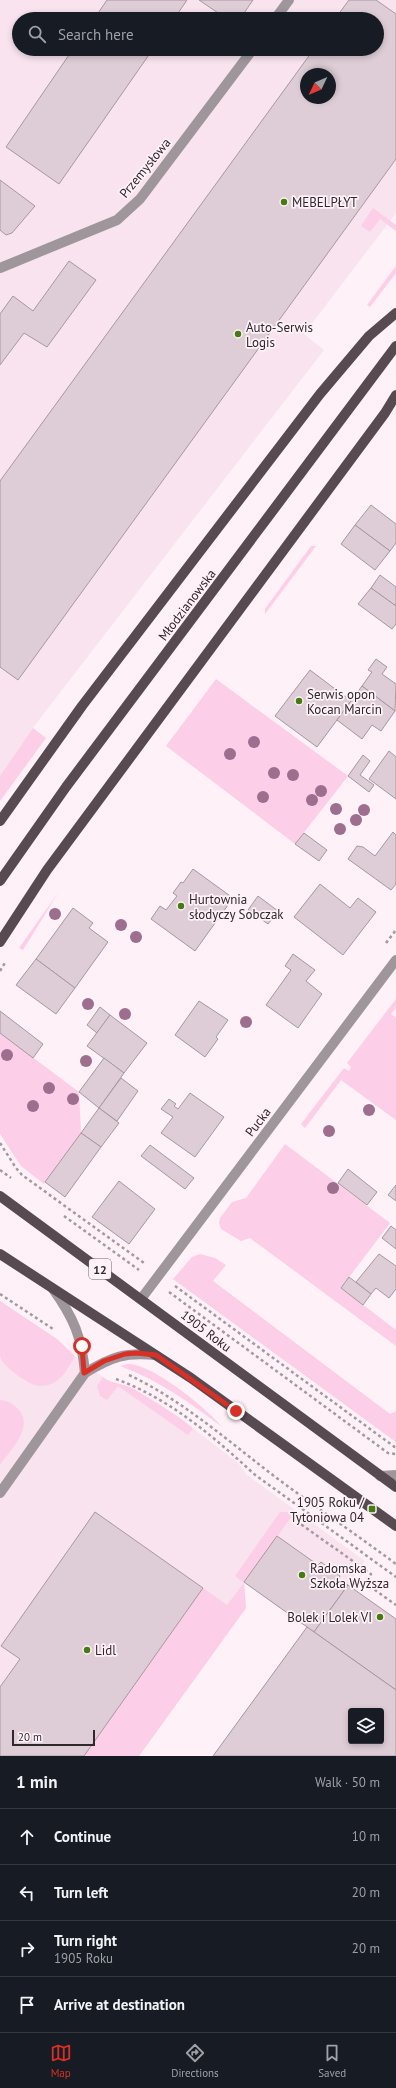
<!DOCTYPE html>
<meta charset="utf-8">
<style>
body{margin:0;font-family:"PT Sans",sans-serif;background:#242831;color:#f1f3f6}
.controls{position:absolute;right:12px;bottom:12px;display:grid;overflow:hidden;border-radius:4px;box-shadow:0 2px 6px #0003}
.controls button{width:36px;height:36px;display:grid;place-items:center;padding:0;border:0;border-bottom:1px solid #363941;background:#171b24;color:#f1f3f6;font:20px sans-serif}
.compass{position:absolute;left:300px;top:68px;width:36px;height:36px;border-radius:50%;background:#171b24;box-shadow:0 2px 6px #0003;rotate:226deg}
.scale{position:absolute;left:12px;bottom:10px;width:83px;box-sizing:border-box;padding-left:4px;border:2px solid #2f292c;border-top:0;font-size:11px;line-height:14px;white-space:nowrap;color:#2f292c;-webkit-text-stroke:3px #fff1f8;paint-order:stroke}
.stop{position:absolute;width:12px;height:12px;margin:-9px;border:3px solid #d93025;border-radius:50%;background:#fff}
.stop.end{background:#d93025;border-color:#fff;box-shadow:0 1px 4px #0008}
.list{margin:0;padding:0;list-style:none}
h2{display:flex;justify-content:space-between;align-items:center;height:52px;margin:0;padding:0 16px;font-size:17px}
h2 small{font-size:13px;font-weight:400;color:#9ea1a6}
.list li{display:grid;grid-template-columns:26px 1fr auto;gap:12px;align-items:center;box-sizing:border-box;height:56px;padding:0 16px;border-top:1px solid #363941}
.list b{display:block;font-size:15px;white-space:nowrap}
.list p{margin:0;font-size:13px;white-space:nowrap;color:#9ea1a6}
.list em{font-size:13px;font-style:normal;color:#9ea1a6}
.icon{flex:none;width:22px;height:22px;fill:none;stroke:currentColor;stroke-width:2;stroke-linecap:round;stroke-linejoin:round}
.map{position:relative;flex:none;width:396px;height:1756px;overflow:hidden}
.search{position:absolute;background:#171b24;box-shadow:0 2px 6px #0003;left:12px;right:12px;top:12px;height:44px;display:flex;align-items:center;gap:10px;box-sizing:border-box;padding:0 14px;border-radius:22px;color:#9ea1a6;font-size:15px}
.sheet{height:276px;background:#171b24}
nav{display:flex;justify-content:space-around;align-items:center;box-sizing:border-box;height:56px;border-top:1px solid #363941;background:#171b24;font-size:11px;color:#9ea1a6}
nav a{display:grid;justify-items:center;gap:2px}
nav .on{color:#d93025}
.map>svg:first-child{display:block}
.built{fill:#f8e3ee;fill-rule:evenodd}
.green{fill:#fccee7}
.building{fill:#decdd6;stroke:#a797a0;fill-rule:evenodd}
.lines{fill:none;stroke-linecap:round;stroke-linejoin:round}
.path{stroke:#a3999e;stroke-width:2.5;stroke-dasharray:3 3;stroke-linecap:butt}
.minor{stroke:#9e969a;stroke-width:10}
.major{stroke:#574a51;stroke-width:10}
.tree{fill:#9d6e8e}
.route{stroke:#d93025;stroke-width:5}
.poi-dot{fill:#457c11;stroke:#fff1f8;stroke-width:1.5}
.labels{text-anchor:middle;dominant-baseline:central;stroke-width:3.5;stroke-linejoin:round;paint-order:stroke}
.shield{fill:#fff1f8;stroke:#6d6569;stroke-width:1}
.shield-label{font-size:12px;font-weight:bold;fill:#2f292c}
.street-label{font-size:13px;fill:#2f292c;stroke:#fff1f8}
.poi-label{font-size:13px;fill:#2f292c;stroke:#fff1f8;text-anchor:start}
</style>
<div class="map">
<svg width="396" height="1756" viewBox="0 0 396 1756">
<rect width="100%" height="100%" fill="#fff1f8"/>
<g class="built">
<path d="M0,0h396v213l-92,121 20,16 -289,375 -35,51zM19,19h358v30h-358zM306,74h24v24h-24z"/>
<polygon points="75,1356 108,1381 130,1387 176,1415 238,1463 247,1475 365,1561 348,1585 307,1627 244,1583 246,1608 139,1756 0,1756 0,1357 7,1366 26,1382 68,1370"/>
</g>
<g class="green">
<polygon points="373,208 396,225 396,231 380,219 370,232 361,226"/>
<polygon points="396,266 396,273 370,307 367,305"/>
<polygon points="311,546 316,546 265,614 265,609"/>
<polygon points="216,679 348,776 295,844 166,746"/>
<polygon points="33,728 46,738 0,801 0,776"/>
<polygon points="58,893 23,950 19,948"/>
<polygon points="396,999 396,1008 391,1014 396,1018 396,1120 341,1080 305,1128 301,1124 344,1068 349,1071 351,1067 347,1063"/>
<polygon points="0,1033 79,1092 81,1133 44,1184 21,1166 0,1134"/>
<polygon points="285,1144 390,1223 341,1288 396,1330 396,1346 250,1238 241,1241 221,1229 219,1223 220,1218 232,1202 246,1198"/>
<polygon points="200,1254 215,1258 226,1265 213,1281 390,1414 396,1411 396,1442 173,1279 192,1257"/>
<path d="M0,1301l57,38 18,17c-13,28 -32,41 -59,18 -6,-4 -14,-11 -16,-18 0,-13 0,-40 0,-55z"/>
<path d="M128,1364c23,-1 80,45 94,63 -32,-24 -63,-47 -102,-61z"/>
<path d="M103,1377c8,7 19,6 29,11 21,12 42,25 61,40l-5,7 -70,-49 -11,14 -7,-4 -3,-10z"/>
<path d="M0,1400c8,1 14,4 19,10 15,18 -9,40 -19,55z"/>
<polygon points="280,1512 287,1512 292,1516 244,1582 246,1608 139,1756 84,1756 203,1588 227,1605 244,1583 235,1576"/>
</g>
<g class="building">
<polygon points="107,0 187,0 174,19 94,19"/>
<polygon points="199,0 253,0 240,19 227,19"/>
<path d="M349,0h27l20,14v145l-378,521 -18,-13v-186l314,-432h63v-30h-42zM306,74h24v24h-24z"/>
<polygon points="73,49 153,49 59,184 6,147"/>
<polygon points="0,180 35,206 12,233 6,235 0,230"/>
<polygon points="69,261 96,280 47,347 24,333 0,365 0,314 13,296 33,311"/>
<polygon points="371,505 396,524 396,543 390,551 355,525"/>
<polygon points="355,525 390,551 375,570 341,544"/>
<polygon points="380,575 396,587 396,606 371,588"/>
<polygon points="371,588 396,606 396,624 392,629 358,604"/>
<polygon points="376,659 387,667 382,674 396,684 395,711 362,686 372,672 368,670"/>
<polygon points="310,670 351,701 317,747 275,716"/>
<polygon points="362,686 395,711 381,731 372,725 362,739 337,720"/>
<polygon points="389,751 396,757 396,799 369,779"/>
<polygon points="363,755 370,761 360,775 374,785 369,792 348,776"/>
<polygon points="393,832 396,835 396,884 391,890 348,859 357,846 363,847 375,856"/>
<polygon points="304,833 327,850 319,861 295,844"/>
<polygon points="193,869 233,898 195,951 151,919 160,906 166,910 177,896 173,893 181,882 183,883"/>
<polygon points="320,884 350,908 358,898 376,912 343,955 294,917"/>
<polygon points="258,896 278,911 268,924 248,910"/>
<polygon points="73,908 93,923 89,928 108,942 75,988 36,959"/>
<polygon points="293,954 315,970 306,981 322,994 298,1028 266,1005 291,970 285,966"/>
<polygon points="36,959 75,988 56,1014 16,985"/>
<polygon points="199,1001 228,1020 216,1037 218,1039 205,1057 175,1035"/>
<polygon points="100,1007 110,1015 97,1033 87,1025"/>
<polygon points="0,1011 43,1044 33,1058 0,1033"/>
<polygon points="110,1015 147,1043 124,1073 87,1046"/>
<polygon points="104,1058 124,1073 99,1108 79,1092"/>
<polygon points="121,1078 138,1091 117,1121 99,1108"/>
<polygon points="190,1093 224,1117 195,1157 161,1133 173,1117 161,1109 169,1099 176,1104 174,1106 178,1109"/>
<polygon points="99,1108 119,1123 101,1147 81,1133"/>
<polygon points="81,1133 101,1147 65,1197 45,1182"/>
<polygon points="150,1145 194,1178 185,1189 141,1156"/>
<polygon points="348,1169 377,1192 367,1205 338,1183"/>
<polygon points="119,1181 155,1209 129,1244 92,1217"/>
<polygon points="396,1185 396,1201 388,1195"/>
<polygon points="391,1226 396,1230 396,1249 382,1238"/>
<polygon points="379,1254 396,1266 396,1289 389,1298 376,1288 371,1294 356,1282"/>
<polygon points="349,1277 371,1294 363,1305 341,1288"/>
<polygon points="95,1512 203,1588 84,1756 0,1756 0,1687 20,1659 1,1646"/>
<polygon points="277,1536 318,1565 321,1562 340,1576 338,1579 348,1585 314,1632 244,1582"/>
<polygon points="348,1585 396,1619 396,1690 314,1632"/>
<path d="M307,1627l89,63v66h-183zM351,1711h30v30h-30z"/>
</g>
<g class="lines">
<g class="path">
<polyline points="386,943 396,930"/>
<polyline points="0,971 6,961"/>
<polyline points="0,1143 16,1168 22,1175 144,1263"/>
<polyline points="0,1170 11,1178"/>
<polyline points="64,1216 139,1270"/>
<polyline points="175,1286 396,1448"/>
<polyline points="169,1292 388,1453 396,1454"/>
<polyline points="0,1294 53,1329"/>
<path d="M129,1375c55,26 100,67 149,104 39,29 79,56 118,85"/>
<path d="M116,1379c54,20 97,57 138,95l142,103"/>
<polyline points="310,1515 302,1525 371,1574 365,1583 396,1605"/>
</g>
<g class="minor">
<polyline points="275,19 289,0"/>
<polyline points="0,268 117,220 140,199 253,49"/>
<path d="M53,1289c21,29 29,49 32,84"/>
<polyline points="141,1299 396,960"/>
<polyline points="380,1476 396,1475"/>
<path d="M0,1493l85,-120c26,-16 40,-21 70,-18"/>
</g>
<g class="major">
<polyline points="0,821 82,706 320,394 369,336 396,313"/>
<polyline points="0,881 66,787 396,346"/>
<polyline points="0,942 47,870 385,413 396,395"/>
<polyline points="0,1196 396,1487"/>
<polyline points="0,1254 191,1378 396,1526"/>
</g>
</g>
<g class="tree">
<circle cx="254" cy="742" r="6"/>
<circle cx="230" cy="754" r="6"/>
<circle cx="274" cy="773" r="6"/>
<circle cx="293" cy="775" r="6"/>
<circle cx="321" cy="791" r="6"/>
<circle cx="263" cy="797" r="6"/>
<circle cx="312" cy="800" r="6"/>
<circle cx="336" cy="809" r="6"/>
<circle cx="364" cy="810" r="6"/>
<circle cx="356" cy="820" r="6"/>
<circle cx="340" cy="829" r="6"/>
<circle cx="55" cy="914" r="6"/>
<circle cx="121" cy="925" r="6"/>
<circle cx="136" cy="937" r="6"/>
<circle cx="88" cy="1004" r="6"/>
<circle cx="125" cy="1014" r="6"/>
<circle cx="246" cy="1022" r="6"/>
<circle cx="7" cy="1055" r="6"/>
<circle cx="86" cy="1061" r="6"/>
<circle cx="49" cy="1088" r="6"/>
<circle cx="73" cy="1099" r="6"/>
<circle cx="33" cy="1106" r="6"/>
<circle cx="369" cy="1110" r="6"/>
<circle cx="329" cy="1131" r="6"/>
<circle cx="333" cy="1188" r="6"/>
</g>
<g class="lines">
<polyline class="route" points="82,1346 84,1373 104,1361 125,1354 136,1353 156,1355 236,1411"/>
</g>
<g class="poi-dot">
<circle cx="284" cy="202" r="4"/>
<circle cx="238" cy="334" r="4"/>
<circle cx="299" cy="701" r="4"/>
<circle cx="181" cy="906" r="4"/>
<rect x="368" y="1505" width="8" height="8" rx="2"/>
<circle cx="302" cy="1575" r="4"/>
<circle cx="380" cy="1617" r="4"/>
<circle cx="87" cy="1650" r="4"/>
</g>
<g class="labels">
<rect class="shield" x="89" y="1259" width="22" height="20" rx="3"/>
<g class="shield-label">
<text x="100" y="1269">12</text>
</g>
<g class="street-label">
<text transform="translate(145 168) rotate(-51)">Przemysłowa</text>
<text transform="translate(187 605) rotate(-53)">Młodzianowska</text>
<text transform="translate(258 1122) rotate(-53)">Pucka</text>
<text transform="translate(206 1331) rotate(37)">1905 Roku</text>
</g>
<g class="poi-label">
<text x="292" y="202">MEBELPŁYT</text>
<text x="246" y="327">Auto-Serwis<tspan x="246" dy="15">Logis</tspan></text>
<text x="307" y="694">Serwis opon<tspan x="307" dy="15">Kocan Marcin</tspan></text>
<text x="189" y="899">Hurtownia<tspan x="189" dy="15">słodyczy Sobczak</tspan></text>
<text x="364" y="1502" text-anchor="end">1905 Roku /<tspan x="364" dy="15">Tytoniowa 04</tspan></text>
<text x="310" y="1568">Radomska<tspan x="310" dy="15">Szkoła Wyższa</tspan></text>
<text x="372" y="1617" text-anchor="end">Bolek i Lolek VI</text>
<text x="95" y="1650">Lidl</text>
</g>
</g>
</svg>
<div class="controls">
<button><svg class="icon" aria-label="layers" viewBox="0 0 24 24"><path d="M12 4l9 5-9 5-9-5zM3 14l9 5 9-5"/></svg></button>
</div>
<svg class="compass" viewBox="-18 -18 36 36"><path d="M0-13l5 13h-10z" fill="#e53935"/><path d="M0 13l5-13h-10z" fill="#9ea1a6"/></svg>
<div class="scale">20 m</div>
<div class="stop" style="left:82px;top:1346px"></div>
<div class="stop end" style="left:236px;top:1411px"></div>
<div class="search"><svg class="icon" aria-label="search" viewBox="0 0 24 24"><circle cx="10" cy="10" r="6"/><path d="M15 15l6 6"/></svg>Search here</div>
</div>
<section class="sheet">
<h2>1 min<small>Walk · 50 m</small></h2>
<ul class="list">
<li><svg class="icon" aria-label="ahead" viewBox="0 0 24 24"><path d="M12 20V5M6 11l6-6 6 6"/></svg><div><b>Continue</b></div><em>10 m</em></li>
<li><svg class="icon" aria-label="left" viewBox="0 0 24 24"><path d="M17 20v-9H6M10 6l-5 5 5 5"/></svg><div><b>Turn left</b></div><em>20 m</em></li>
<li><svg class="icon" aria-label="right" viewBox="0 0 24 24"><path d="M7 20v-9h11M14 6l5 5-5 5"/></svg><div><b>Turn right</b><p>1905 Roku</p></div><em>20 m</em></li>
<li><svg class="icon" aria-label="arrive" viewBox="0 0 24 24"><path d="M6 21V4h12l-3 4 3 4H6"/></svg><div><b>Arrive at destination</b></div></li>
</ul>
</section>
<nav>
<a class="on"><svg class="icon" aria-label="map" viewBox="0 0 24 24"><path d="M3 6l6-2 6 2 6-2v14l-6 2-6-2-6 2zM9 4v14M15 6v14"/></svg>Map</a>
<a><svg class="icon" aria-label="directions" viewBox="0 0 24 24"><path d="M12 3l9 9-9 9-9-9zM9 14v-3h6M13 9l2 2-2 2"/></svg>Directions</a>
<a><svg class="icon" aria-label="saved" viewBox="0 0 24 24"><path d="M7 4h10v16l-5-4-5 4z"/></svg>Saved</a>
</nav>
